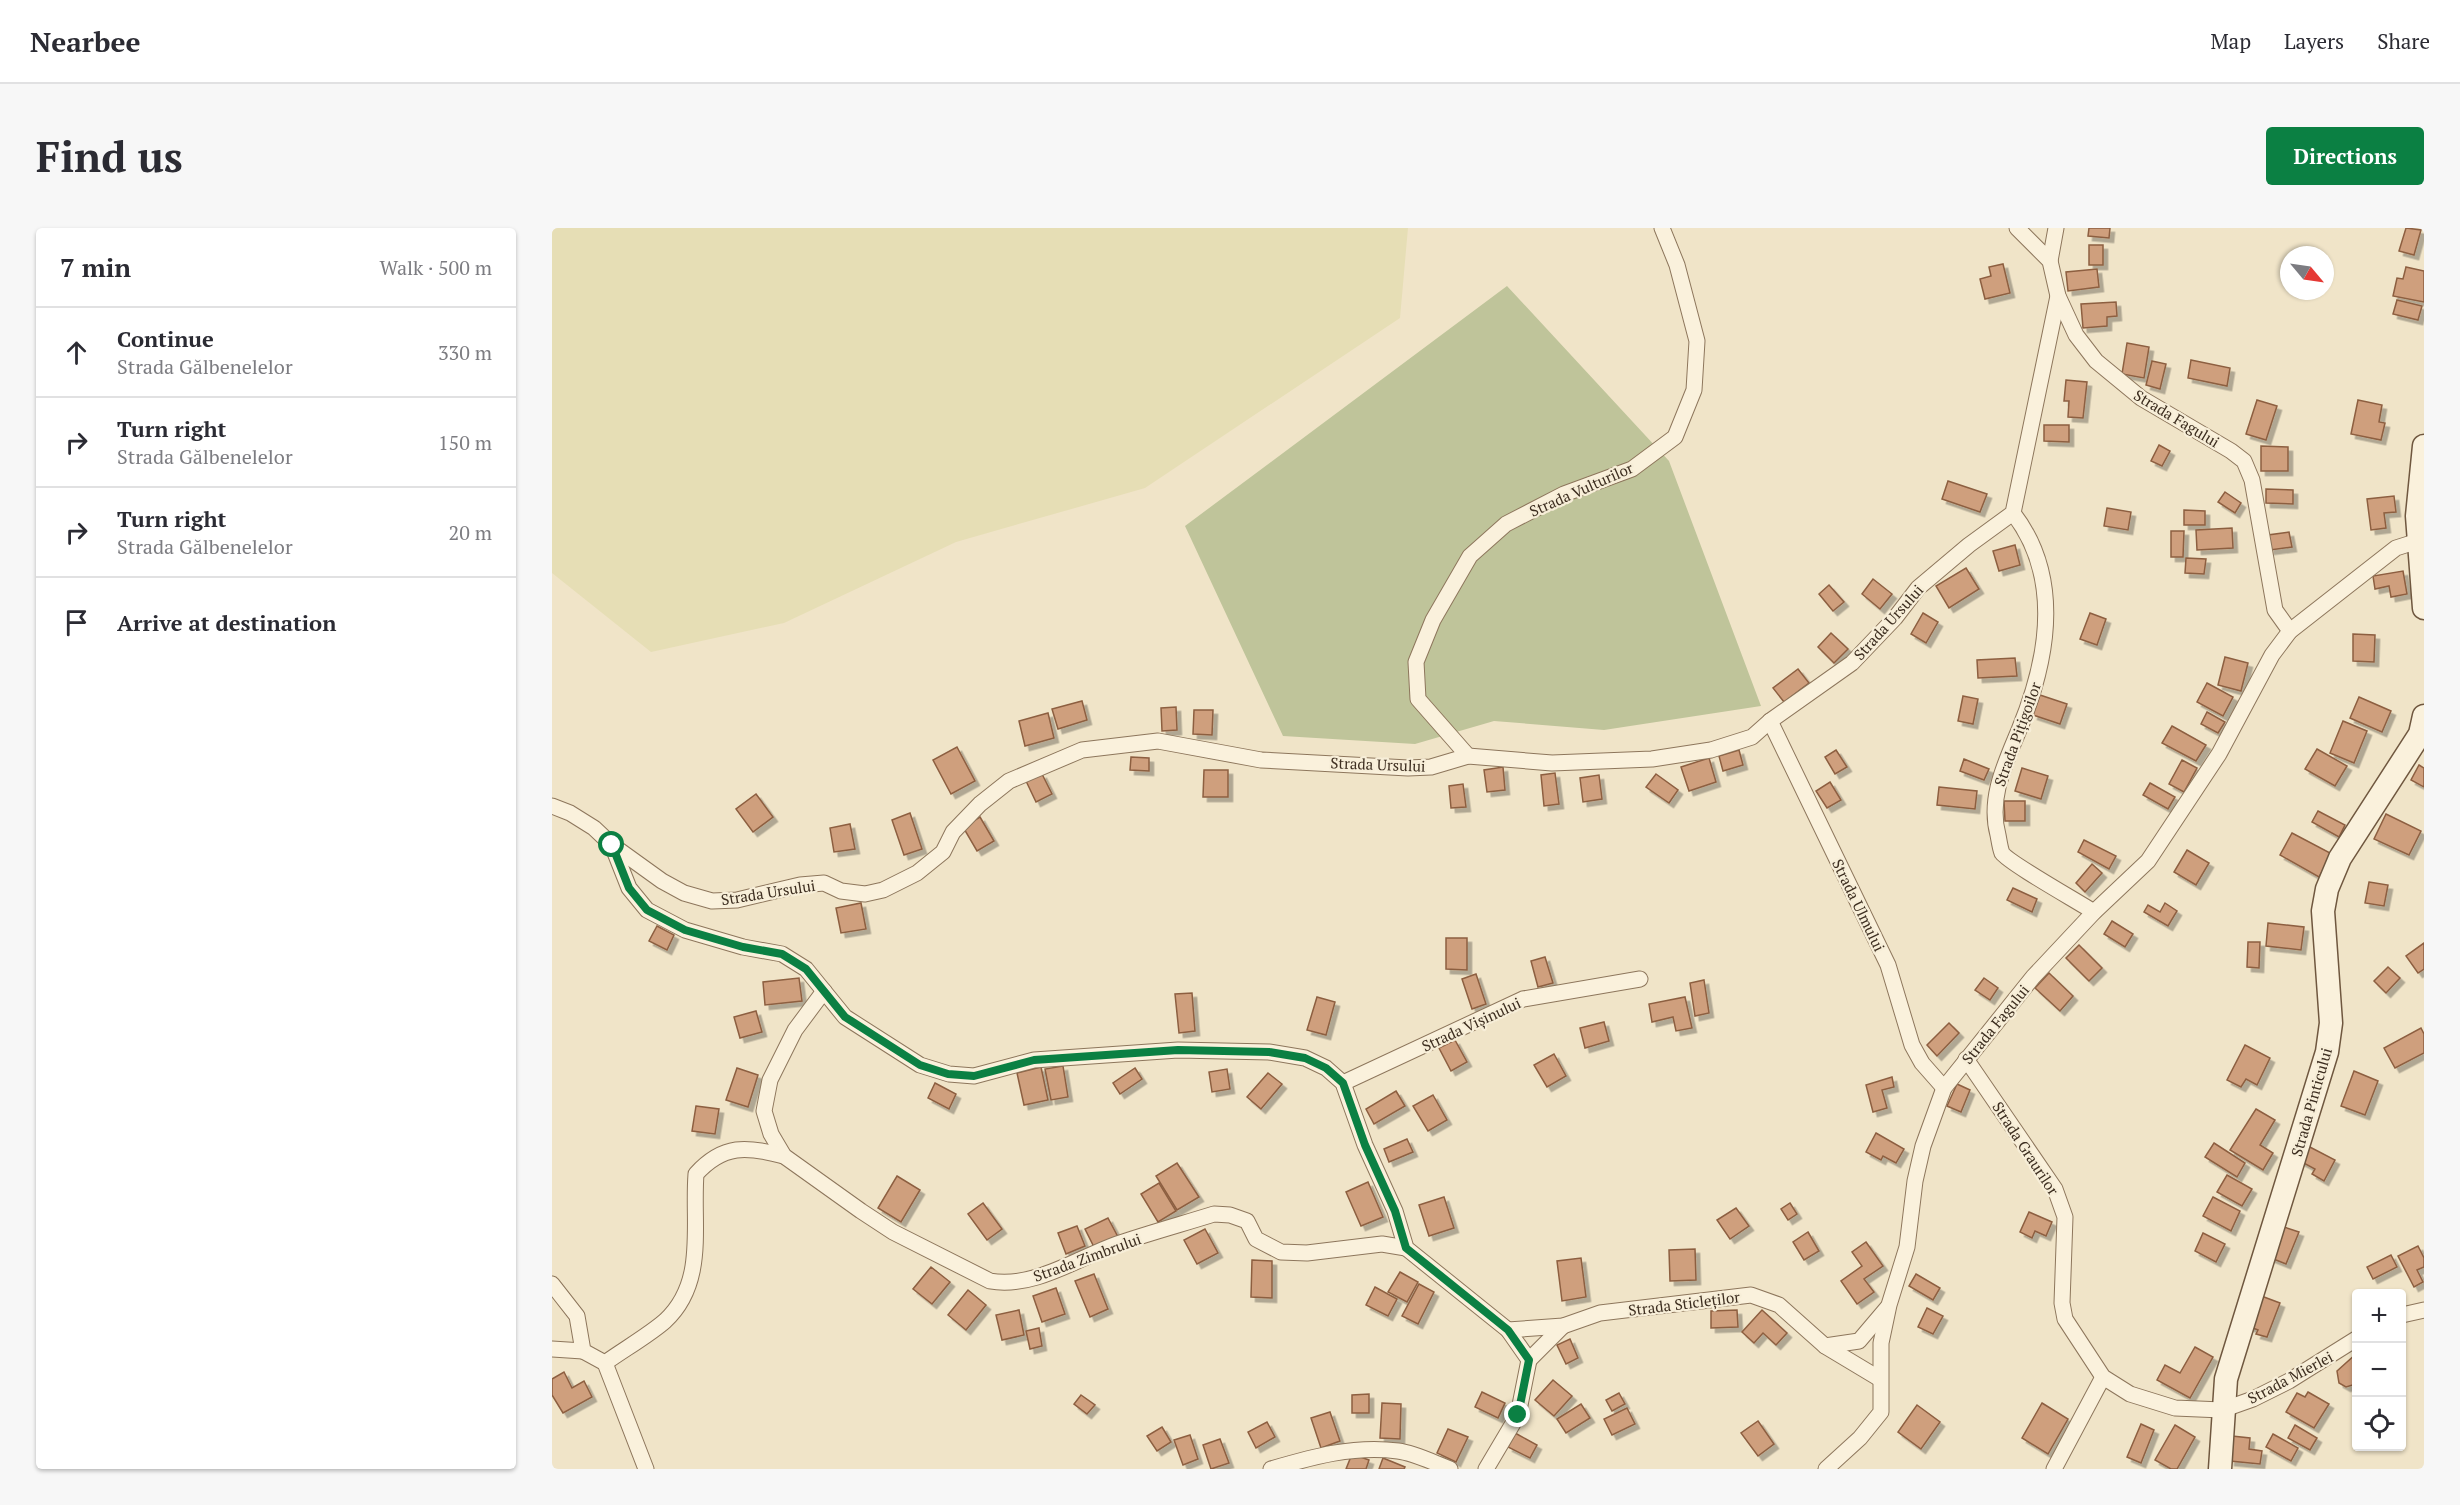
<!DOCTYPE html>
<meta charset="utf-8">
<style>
body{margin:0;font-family:"PT Serif",serif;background:#f7f7f7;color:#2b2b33}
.controls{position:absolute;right:18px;bottom:18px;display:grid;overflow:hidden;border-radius:6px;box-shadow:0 2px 4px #0004}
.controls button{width:54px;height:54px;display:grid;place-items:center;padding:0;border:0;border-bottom:2px solid #e1e1e2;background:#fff;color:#2b2b33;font:30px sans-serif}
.compass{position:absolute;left:1728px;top:18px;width:54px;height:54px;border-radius:50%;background:#fff;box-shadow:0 2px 4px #0004;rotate:119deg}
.stop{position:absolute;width:18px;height:18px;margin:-14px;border:4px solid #0b8043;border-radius:50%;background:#fff}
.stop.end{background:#0b8043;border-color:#fff;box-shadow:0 2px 6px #0008}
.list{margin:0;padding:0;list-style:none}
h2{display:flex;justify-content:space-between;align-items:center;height:78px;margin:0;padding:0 24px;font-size:26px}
h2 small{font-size:20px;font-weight:400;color:#7c7c81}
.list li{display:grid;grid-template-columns:39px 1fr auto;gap:18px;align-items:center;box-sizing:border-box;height:90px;padding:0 24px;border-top:2px solid #e1e1e2}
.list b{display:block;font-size:22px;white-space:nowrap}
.list p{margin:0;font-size:20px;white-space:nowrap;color:#7c7c81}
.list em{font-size:20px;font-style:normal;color:#7c7c81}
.icon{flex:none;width:33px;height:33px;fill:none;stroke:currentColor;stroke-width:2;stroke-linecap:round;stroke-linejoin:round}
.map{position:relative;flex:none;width:1872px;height:1241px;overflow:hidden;border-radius:6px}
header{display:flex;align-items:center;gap:36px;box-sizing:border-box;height:84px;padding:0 30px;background:#fff;border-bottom:2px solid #e1e1e2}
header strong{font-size:28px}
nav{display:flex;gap:33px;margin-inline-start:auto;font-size:21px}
.intro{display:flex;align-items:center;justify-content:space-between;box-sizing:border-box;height:144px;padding:0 36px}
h1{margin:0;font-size:42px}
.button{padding:15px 27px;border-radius:6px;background:#0b8043;color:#fff;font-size:21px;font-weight:700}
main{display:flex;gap:36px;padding:0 36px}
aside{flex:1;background:#fff;border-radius:6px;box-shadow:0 2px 4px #0004}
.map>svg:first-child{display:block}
.farmland{fill:#e6deb5}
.cemetery{fill:#bfc49a}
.building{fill:#cf9f7d;stroke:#8d5f41;stroke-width:1.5;filter:url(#shadow)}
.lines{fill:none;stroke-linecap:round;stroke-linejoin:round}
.street-casing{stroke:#8d765c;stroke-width:17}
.secondary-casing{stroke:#6f573f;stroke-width:25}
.street{stroke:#faf1dc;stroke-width:15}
.secondary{stroke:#faf1dc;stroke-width:22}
.route{stroke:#0b8043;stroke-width:8}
.labels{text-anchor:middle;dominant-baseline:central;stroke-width:4.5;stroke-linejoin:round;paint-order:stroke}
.street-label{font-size:15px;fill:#3d2e20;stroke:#f7eed8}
</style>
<header>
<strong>Nearbee</strong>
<nav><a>Map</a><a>Layers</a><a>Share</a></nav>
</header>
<div class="intro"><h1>Find us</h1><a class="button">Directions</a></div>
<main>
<aside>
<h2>7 min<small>Walk · 500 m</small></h2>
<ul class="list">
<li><svg class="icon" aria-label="ahead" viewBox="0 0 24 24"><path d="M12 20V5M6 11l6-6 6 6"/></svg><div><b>Continue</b><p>Strada Gălbenelelor</p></div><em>330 m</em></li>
<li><svg class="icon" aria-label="right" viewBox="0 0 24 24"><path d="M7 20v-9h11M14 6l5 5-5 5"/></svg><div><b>Turn right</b><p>Strada Gălbenelelor</p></div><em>150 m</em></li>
<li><svg class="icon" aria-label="right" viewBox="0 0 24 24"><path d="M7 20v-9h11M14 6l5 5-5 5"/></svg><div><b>Turn right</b><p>Strada Gălbenelelor</p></div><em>20 m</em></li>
<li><svg class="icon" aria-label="arrive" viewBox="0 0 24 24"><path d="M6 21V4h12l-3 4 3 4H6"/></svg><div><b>Arrive at destination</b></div></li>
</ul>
</aside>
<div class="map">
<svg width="1872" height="1241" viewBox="0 0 1872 1241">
<defs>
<filter id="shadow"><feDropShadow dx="4.5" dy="4.5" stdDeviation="0" flood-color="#0004"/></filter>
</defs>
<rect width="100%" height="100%" fill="#f0e4c8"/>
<polygon class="farmland" points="0,0 856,0 848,90 593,260 404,314 232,395 99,424 0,345"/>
<polygon class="cemetery" points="955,58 1117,233 1209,478 1052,502 942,493 863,516 731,508 633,298"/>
<g class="building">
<polygon points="1537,0 1558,0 1557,10 1536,8"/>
<polygon points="1854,0 1869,2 1862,27 1847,23"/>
<rect x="1537" y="17" width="14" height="20"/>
<polygon points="1451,36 1458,65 1433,71 1428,51 1439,48 1437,39"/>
<polygon points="1854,39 1872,43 1872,74 1841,68 1845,50 1851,51"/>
<polygon points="1545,41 1547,59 1516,63 1514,44"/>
<polygon points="1845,72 1870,78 1866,92 1841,86"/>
<polygon points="1564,74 1565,88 1555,89 1555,98 1531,100 1529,76"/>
<polygon points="1575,115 1597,119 1592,150 1570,146"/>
<polygon points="1639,132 1678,140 1675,158 1636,150"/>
<polygon points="1600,133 1614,136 1608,161 1594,157"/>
<polygon points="1514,152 1535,154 1531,190 1516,189 1517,173 1512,173"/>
<polygon points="1705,172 1725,178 1714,212 1694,206"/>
<polygon points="1806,172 1830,177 1827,194 1833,195 1829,212 1799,206"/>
<polygon points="1492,197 1517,197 1517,214 1492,213"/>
<polygon points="1607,217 1618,223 1610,238 1599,233"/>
<polygon points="1709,218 1736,219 1736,243 1709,243"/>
<polygon points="1396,253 1435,266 1428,284 1390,271"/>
<polygon points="1714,261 1741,262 1741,276 1714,275"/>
<polygon points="1673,264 1689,275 1683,285 1666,274"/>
<polygon points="1842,268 1844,284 1832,285 1834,300 1819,302 1815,271"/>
<polygon points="1555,280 1579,284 1576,302 1552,298"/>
<polygon points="1632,282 1653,283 1653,297 1632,297"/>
<polygon points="1680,300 1681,320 1645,322 1644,302"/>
<polygon points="1619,303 1632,303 1631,329 1619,329"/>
<polygon points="1737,304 1740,319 1718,322 1716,307"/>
<polygon points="1463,317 1468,337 1447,343 1441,323"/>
<polygon points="1634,330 1654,331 1652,346 1633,345"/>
<polygon points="1414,340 1427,361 1397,380 1384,358"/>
<polygon points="1851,343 1855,366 1839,369 1837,358 1823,361 1821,348"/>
<polygon points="1321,351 1340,366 1328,381 1310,366"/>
<polygon points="1277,357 1292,374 1281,383 1267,366"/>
<polygon points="1371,385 1386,394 1374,415 1359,406"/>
<polygon points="1538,385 1554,391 1545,417 1528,411"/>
<polygon points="1279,405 1296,421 1282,435 1266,419"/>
<polygon points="1801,406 1823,407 1822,434 1801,433"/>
<polygon points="1673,429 1696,435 1689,463 1666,457"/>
<polygon points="1463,430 1465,448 1426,450 1425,432"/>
<polygon points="1246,441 1257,455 1232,474 1221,460"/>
<polygon points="1655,455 1681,469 1671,488 1645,474"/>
<polygon points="1488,467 1515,476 1508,496 1481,487"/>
<polygon points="1411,468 1426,471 1421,496 1406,493"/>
<polygon points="1807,469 1839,483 1830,504 1798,490"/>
<polygon points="530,473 535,492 506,501 500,481"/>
<polygon points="624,479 625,502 610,503 609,480"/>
<polygon points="642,482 661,482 660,507 641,506"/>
<polygon points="1655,484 1673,494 1666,505 1649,496"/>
<polygon points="496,485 502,510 473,518 467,493"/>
<polygon points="1791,493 1815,503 1802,535 1778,525"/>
<polygon points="1620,498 1654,517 1644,533 1610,515"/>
<polygon points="405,519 423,553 399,566 381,532"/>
<polygon points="1765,521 1795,538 1783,558 1753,541"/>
<polygon points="1187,522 1191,537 1171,543 1167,528"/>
<polygon points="1284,522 1295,539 1283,546 1273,529"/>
<polygon points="579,529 597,530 597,543 578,542"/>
<polygon points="1157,530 1164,554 1137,563 1129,539"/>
<polygon points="1412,531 1437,541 1432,552 1408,543"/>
<polygon points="1630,532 1645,540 1632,564 1617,556"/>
<polygon points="1867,537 1872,540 1872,559 1859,552"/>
<polygon points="951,539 953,562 935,564 932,542"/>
<polygon points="1470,540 1496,548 1489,571 1463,563"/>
<polygon points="652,542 676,542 676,569 651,569"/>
<polygon points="1003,545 1007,576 992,578 989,547"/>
<polygon points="490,546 500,566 484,574 474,553"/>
<polygon points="1104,546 1126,562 1117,575 1094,559"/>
<polygon points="1047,547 1050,571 1031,574 1028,550"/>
<polygon points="1278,554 1289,572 1275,580 1264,563"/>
<polygon points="1598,555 1623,569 1616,581 1591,567"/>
<polygon points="911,556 914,579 899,580 897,558"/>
<polygon points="1387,559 1425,563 1423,581 1385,577"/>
<polygon points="204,566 221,589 201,604 184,581"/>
<polygon points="1452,573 1473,573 1473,593 1453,593"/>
<polygon points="1766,583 1793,597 1787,609 1760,594"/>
<polygon points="358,585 370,621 352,627 340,592"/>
<polygon points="1834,586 1869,603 1857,627 1822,611"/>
<polygon points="428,589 442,613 425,623 411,599"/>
<polygon points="298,596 303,621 282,624 278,600"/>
<polygon points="1740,605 1780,626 1767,649 1728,627"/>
<polygon points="1532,612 1564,628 1557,641 1526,624"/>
<polygon points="1635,622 1657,635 1644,657 1622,644"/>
<polygon points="1540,636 1550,645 1533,664 1524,655"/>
<polygon points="1817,654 1836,657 1832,678 1813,675"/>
<polygon points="1461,660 1485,671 1480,684 1455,672"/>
<polygon points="309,675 314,701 289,705 284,680"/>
<polygon points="1613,675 1625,683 1616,698 1592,684 1596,677 1608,684"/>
<polygon points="1560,693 1581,706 1573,719 1552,706"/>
<polygon points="1716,695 1752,699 1749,722 1714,718"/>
<polygon points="105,698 122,707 115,722 97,713"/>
<polygon points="894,710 915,710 915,742 894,741"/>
<polygon points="1696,714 1708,714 1707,740 1695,739"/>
<polygon points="1872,715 1872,741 1866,745 1854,728"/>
<polygon points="1527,717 1550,740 1537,753 1514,730"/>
<polygon points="993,729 1001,755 986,759 979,733"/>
<polygon points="1836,739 1848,750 1834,765 1822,753"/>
<polygon points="1497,745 1521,768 1508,783 1483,760"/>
<polygon points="924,746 934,776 920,781 910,751"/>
<polygon points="247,750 250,773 213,777 211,754"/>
<polygon points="1432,750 1446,760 1438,772 1423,762"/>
<polygon points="1152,752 1157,785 1143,788 1138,755"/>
<polygon points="640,765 643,803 627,805 623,766"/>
<polygon points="765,769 783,774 774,807 755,802"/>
<polygon points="1133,769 1140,800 1124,803 1121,789 1100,794 1097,776"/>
<polygon points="204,783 210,804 188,810 182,789"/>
<polygon points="1052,794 1057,813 1033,820 1028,800"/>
<polygon points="1397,795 1407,805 1385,828 1375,817"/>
<polygon points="1869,800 1872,806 1872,825 1843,840 1832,820"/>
<polygon points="903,812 915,834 899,843 887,820"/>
<polygon points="1693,817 1718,830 1705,857 1694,851 1689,859 1675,852"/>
<polygon points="1002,826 1014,848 995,859 982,837"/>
<polygon points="511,838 516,869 499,872 493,841"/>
<polygon points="489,839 496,872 472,877 465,845"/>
<polygon points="185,840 206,847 196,879 174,872"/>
<polygon points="583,840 590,851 568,866 561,855"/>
<polygon points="675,841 678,861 660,864 657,844"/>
<polygon points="1802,843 1826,853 1813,887 1789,878"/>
<polygon points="716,845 730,856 709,881 695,869"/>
<polygon points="1340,849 1342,859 1330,862 1335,880 1321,884 1314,857"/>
<polygon points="383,855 404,866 397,881 376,870"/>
<polygon points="1405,856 1418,862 1409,884 1395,878"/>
<polygon points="844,863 853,878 822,896 814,881"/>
<polygon points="881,867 895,892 876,903 861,878"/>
<polygon points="144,878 167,881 163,906 140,903"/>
<polygon points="1704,881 1723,892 1708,917 1721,925 1711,942 1678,922"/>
<polygon points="1324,905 1352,921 1344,935 1331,928 1329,932 1314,924"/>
<polygon points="855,911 861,924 837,934 832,921"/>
<polygon points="1662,915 1693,935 1685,949 1653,929"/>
<polygon points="1754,917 1783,932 1772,953 1760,946 1763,941 1746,932"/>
<polygon points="625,935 647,969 625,982 604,948"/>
<polygon points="1675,947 1700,961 1690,978 1665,964"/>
<polygon points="345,948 368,962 349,994 326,980"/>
<polygon points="816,954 831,989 809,998 794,964"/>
<polygon points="607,955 624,983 606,994 589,966"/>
<polygon points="892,969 902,1000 877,1008 867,977"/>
<polygon points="1661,969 1688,983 1679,1003 1651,988"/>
<polygon points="431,975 450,1001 435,1012 416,986"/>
<polygon points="1238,975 1245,986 1236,992 1229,981"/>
<polygon points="1184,980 1197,998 1178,1011 1165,992"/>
<polygon points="1477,984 1500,994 1494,1008 1483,1003 1480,1010 1468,1004"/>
<polygon points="556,990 566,1009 543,1021 533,1001"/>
<polygon points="1726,997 1747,1004 1734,1036 1714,1028"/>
<polygon points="525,998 533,1018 514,1026 506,1005"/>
<polygon points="653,1001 666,1025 645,1036 632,1012"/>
<polygon points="1256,1004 1267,1023 1252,1032 1241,1014"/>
<polygon points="1651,1005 1673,1016 1664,1034 1643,1023"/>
<polygon points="1314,1014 1331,1038 1312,1051 1322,1064 1305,1076 1289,1053 1310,1038 1300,1024"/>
<polygon points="1866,1018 1872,1030 1872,1039 1865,1042 1871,1054 1862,1059 1846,1028"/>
<polygon points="1143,1021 1144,1052 1118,1053 1117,1022"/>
<polygon points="1839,1027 1845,1039 1821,1051 1815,1039"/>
<polygon points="1029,1030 1034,1069 1010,1073 1005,1033"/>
<polygon points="700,1032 720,1033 720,1070 699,1069"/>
<polygon points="379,1039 398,1054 380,1076 361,1061"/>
<polygon points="848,1044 866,1054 855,1074 836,1064"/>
<polygon points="542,1046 556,1081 538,1089 523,1053"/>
<polygon points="1364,1046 1388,1060 1381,1072 1357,1058"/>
<polygon points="867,1056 882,1064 866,1096 850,1088"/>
<polygon points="823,1059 845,1071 836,1088 814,1077"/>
<polygon points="504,1060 513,1086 490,1094 481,1068"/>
<polygon points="416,1062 434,1077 414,1102 396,1087"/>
<polygon points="1704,1066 1728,1075 1715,1109 1704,1106 1706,1102 1693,1097"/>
<polygon points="1375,1080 1391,1088 1381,1106 1366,1099"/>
<polygon points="467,1082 472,1107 450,1112 444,1087"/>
<polygon points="1185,1082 1186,1099 1159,1100 1159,1083"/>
<polygon points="1210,1082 1235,1105 1224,1117 1211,1105 1202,1115 1190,1104"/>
<polygon points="487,1100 490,1118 478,1121 474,1103"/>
<polygon points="1018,1111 1026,1130 1014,1136 1005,1117"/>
<polygon points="1643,1119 1661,1129 1638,1170 1605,1152 1613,1137 1628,1145"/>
<polygon points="1804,1126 1804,1156 1794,1159 1787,1155 1785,1143"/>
<polygon points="12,1144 20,1160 32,1153 40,1169 11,1185 0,1167 0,1151"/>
<polygon points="1001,1152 1020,1168 1002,1188 983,1172"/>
<polygon points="930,1164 953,1175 946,1190 923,1179"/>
<polygon points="1756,1164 1777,1176 1762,1200 1734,1184 1745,1165 1753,1169"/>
<polygon points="1067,1165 1073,1176 1060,1183 1054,1172"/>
<polygon points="817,1166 817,1185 800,1185 800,1167"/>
<polygon points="529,1167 543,1177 535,1186 522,1176"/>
<polygon points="830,1175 849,1176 848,1211 828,1210"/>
<polygon points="1490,1175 1516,1191 1496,1226 1470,1210"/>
<polygon points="1029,1176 1038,1190 1014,1205 1005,1191"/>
<polygon points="1365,1177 1388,1194 1369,1221 1346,1204"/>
<polygon points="1075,1180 1083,1196 1060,1207 1052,1191"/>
<polygon points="778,1184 788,1213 769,1220 759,1190"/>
<polygon points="1206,1193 1222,1216 1206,1228 1189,1205"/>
<polygon points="715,1194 723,1209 704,1220 696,1204"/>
<polygon points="1589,1196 1602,1202 1589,1235 1575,1229"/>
<polygon points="1623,1197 1643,1209 1625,1241 1619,1241 1603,1232"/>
<polygon points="1743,1197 1765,1210 1758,1222 1736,1210"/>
<polygon points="610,1199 619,1214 605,1223 595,1208"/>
<polygon points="896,1201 916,1209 904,1234 885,1225"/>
<polygon points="963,1205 985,1217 978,1230 956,1219"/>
<polygon points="1721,1206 1746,1220 1739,1233 1714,1219"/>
<polygon points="638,1207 646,1231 631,1237 622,1212"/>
<polygon points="1680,1208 1698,1210 1697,1221 1710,1223 1708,1236 1678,1233"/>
<polygon points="668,1211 677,1235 659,1241 651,1217"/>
<polygon points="800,1226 817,1232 814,1241 794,1241"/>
<polygon points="831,1230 853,1239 852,1241 827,1241"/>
</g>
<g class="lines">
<g class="street-casing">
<g id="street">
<polyline points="1498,33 1504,0"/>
<path d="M1461,285c50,65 35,147 6,217 -14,34 -31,68 -21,105 1,5 2,13 4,18 7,10 75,48 92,59"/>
<polyline points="1738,403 1844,320 1866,313"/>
<polyline points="1218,493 1336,737 1360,817 1370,835 1392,860"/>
<polyline points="916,528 866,471 864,434 881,392 918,328 954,296 1012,266 1080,241 1123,209 1142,162 1145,113 1125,37 1110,0"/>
<polyline points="0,578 18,585 42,600 60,617 77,660 95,682 133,702 191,719 230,726 254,741 293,789 368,837 397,846 422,848 482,832 626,822 717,824 753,830 774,840 791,855 813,917 843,983 854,1020 956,1102 977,1132 966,1187 934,1241"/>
<polyline points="60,617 110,653 132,665 160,673 185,672 248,657 272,655 289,663 313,666 331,662 365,645 391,624 401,604 428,576 457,553 530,522 606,513 709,532 856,540 879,539 916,528 1000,535 1100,531 1159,522 1200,509 1218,493 1300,435 1343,390 1366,360 1417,317 1461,285 1506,68"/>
<path d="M272,763l-29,39 -25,50 -6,31 7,23 13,22 77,55 32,21 97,49c43,8 88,-23 127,-37 32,-11 65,-20 97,-30l16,1 17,6 9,18 25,13 26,1 75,-9 24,4"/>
<polyline points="1414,831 1503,961 1513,989 1510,1075 1513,1091 1551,1149 1578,1166 1623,1180 1670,1182 1701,1171 1737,1153 1804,1111"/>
<polyline points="791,855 971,771 1088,751"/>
<polyline points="0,1056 25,1088 31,1123 53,1135 94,1241"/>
<polyline points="1850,1087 1872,1082"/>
<polyline points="956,1102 1011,1098 1048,1085 1199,1067 1227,1077 1273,1118 1328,1151"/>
<polyline points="1273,1118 1307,1113 1335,1080"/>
<polyline points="0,1121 31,1123"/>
<polyline points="977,1132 1011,1098"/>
<path d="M53,1135c18,-13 44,-28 60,-42 42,-39 27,-96 31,-147 27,-30 51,-28 88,-18"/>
<path d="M719,1241c41,-12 83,-24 127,-18 17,2 36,12 52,18"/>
<polyline points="1274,1241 1308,1210 1329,1184 1329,1115 1337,1077 1355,1019 1363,953 1371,918 1392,860 1481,749 1542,684 1596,633 1667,526 1720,427 1738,403 1723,382 1700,252 1692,233 1679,223 1589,170 1544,133 1524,107 1506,68 1498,33 1465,0"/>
<polyline points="1502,1241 1551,1149"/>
</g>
</g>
<g class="secondary-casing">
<g id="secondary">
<polyline points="1872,218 1865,288 1872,380"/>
<polyline points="1668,1241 1674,1151 1775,824 1779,795 1771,683 1775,661 1788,630 1868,506 1872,488"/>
</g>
</g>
<use href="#street" class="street"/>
<use href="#secondary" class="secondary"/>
</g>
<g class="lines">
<polyline class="route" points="60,617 77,660 95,682 133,702 191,719 230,726 254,741 293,789 368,837 396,846 422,848 482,832 626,822 717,824 753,830 774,840 791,855 813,917 843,983 854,1020 956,1102 977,1132 966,1187"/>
</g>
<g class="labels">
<g class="street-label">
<text transform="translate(1625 190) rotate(31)">Strada Fagului</text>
<text transform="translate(1029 261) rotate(-24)">Strada Vulturilor</text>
<text transform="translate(1336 394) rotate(-48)">Strada Ursului</text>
<text transform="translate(1465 506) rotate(-70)">Strada Pițigoilor</text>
<text transform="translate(826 536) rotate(2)">Strada Ursului</text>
<text transform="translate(216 664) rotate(-9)">Strada Ursului</text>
<text transform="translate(1307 677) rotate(64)">Strada Ulmului</text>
<text transform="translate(919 796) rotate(-25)">Strada Vișinului</text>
<text transform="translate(1443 796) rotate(-51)">Strada Fagului</text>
<text transform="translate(1759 874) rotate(-74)">Strada Pinticului</text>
<text transform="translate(1474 920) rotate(57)">Strada Graurilor</text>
<text transform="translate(535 1029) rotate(-20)">Strada Zimbrului</text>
<text transform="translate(1132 1075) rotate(-7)">Strada Sticleților</text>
<text transform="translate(1738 1149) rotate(-28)">Strada Mierlei</text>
</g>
</g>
</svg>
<div class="controls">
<button>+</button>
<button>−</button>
<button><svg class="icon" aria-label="locate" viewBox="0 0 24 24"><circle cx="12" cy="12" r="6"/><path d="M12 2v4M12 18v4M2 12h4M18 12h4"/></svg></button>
</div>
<svg class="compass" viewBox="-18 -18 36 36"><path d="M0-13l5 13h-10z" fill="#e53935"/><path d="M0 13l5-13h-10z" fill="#7c7c81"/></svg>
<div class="stop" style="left:60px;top:617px"></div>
<div class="stop end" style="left:966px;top:1187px"></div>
</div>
</main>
